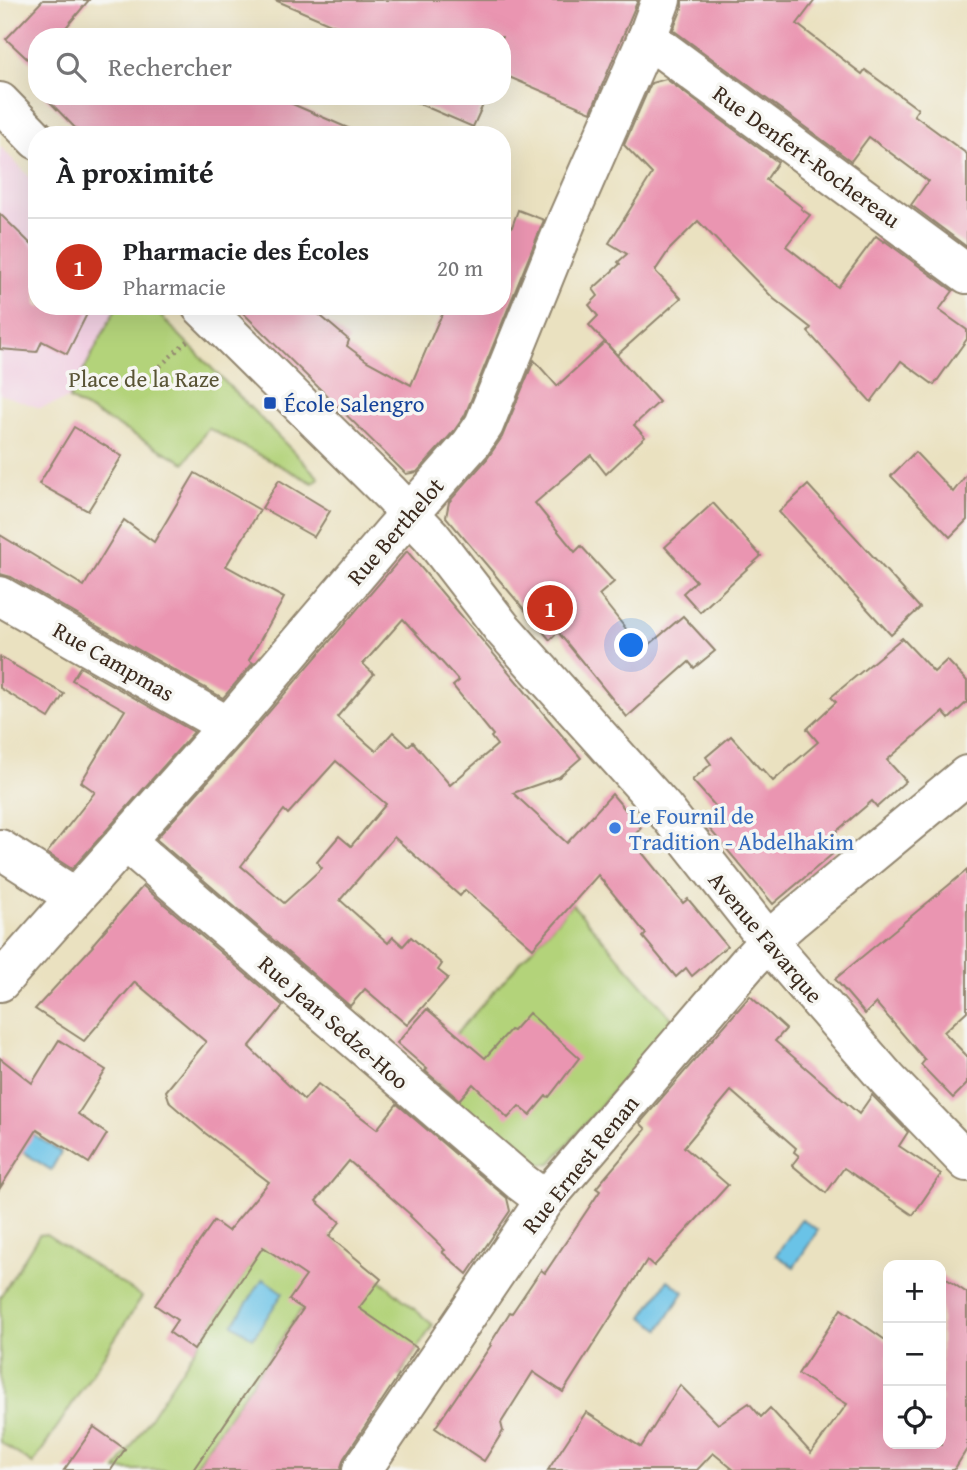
<!DOCTYPE html>
<html lang="fr">
<meta charset="utf-8">
<style>
body{margin:0;font-family:"Gentium Book Plus",serif;background:#f6f6f6;color:#202124}
.controls{position:absolute;right:21px;bottom:21px;display:grid;overflow:hidden;border-radius:14px;box-shadow:0 7px 28px #0002}
.controls button{width:63px;height:63px;display:grid;place-items:center;padding:0;border:0;border-bottom:2px solid #e0e0e0;background:#fff;color:#202124;font:35px sans-serif}
.you{position:absolute;left:632px;top:646px;width:24px;height:24px;margin:-18px;border:5px solid #fff;border-radius:50%;background:#1a73e8;box-shadow:0 0 0 10px #1a73e833}
.badge{display:grid;place-items:center;width:46px;height:46px;border-radius:50%;background:#c8321e;color:#fff;font-size:23px;font-weight:700}
.pin{position:absolute;translate:-50% -50%;border:4px solid #fff;box-shadow:0 2px 7px #0006}
.list{margin:0;padding:0;list-style:none}
h2{display:flex;justify-content:space-between;align-items:center;height:91px;margin:0;padding:0 28px;font-size:30px}
h2 small{font-size:23px;font-weight:400;color:#757577}
.list li{display:grid;grid-template-columns:46px 1fr auto;gap:21px;align-items:center;box-sizing:border-box;height:98px;padding:0 28px;border-top:2px solid #e0e0e0}
.list b{display:block;font-size:26px;white-space:nowrap}
.list p{margin:0;font-size:23px;white-space:nowrap;color:#757577}
.list em{font-size:23px;font-style:normal;color:#757577}
.icon{flex:none;width:38px;height:38px;fill:none;stroke:currentColor;stroke-width:2;stroke-linecap:round;stroke-linejoin:round}
.map{position:relative;flex:none;width:967px;height:1470px;overflow:hidden}
.search{position:absolute;background:#fff;box-shadow:0 7px 28px #0002;left:28px;top:28px;width:483px;height:77px;display:flex;align-items:center;gap:18px;box-sizing:border-box;padding:0 24px;border-radius:28px;color:#757577;font-size:26px}
.panel{position:absolute;background:#fff;box-shadow:0 7px 28px #0002;left:28px;top:126px;width:483px;height:189px;border-radius:28px}
.map>svg:first-child{display:block}
.built{fill:#f1d0e2}
.green{fill:#b3d37a;stroke:#777e4c;stroke-width:2}
.water{fill:#6ac3e7;stroke:#527682;stroke-width:2}
.building{fill:#ea95b1;fill-rule:evenodd}
.lines{fill:none;stroke-linecap:round;stroke-linejoin:round}
.minor-casing{stroke:#92866f;stroke-width:42}
.tertiary-casing{stroke:#92866f;stroke-width:42}
.path{stroke:#92866f;stroke-width:4.5;stroke-dasharray:2 5;stroke-linecap:butt}
.minor{stroke:#fff;stroke-width:38}
.tertiary{stroke:#fff;stroke-width:38}
.transit-dot{fill:#1a4fb4;stroke:#f6f6f2;stroke-width:2.5}
.shop-dot{fill:#3f7fe0;stroke:#f6f6f2;stroke-width:2.5}
.labels{text-anchor:middle;dominant-baseline:central;stroke-width:7;stroke-linejoin:round;paint-order:stroke}
.street-label{font-size:23px;fill:#3b2a1e;stroke:#f6f6f2}
.park-label{font-size:23px;fill:#595435;stroke:#f6f6f2}
.transit-label{font-size:23px;fill:#164399;stroke:#f6f6f2;text-anchor:start}
.shop-label{font-size:23px;fill:#366cbe;stroke:#f6f6f2;text-anchor:start}
</style>
<div class="map">
<svg width="967" height="1470" viewBox="0 0 967 1470">
<rect width="100%" height="100%" fill="#f6f6f2"/>
<filter id="ink" filterUnits="userSpaceOnUse"><feTurbulence type="fractalNoise" baseFrequency=".0143" numOctaves="2"/><feDisplacementMap in="SourceGraphic" scale="14" xChannelSelector="R" yChannelSelector="G"/><feConvolveMatrix kernelMatrix="1 2 1 2 8 2 1 2 1" color-interpolation-filters="sRGB"/></filter>
<filter id="wash" filterUnits="userSpaceOnUse"><feTurbulence type="fractalNoise" baseFrequency=".00686" numOctaves="4" result="noise"/><feDisplacementMap in="SourceGraphic" scale="28" xChannelSelector="R" yChannelSelector="G"/><feGaussianBlur stdDeviation="1.57" result="paint"/><feColorMatrix in="noise" values="0 0 0 0 0 0 0 0 0 0 0 0 0 0 0 0 0 1.4 0 .05"/><feComposite in="paint" operator="in"/></filter>
<g filter="url(#wash)">
<rect width="100%" height="100%" fill="#eae1c0"/>
<polygon class="built" points="0,146 37,185 37,306 117,306 69,399 40,408 0,394"/>
<g class="green">
<polygon points="117,306 151,306 319,478 313,483 208,428 185,463 69,399"/>
<polygon points="572,904 674,1021 551,1163 532,1166 423,1071"/>
<polygon points="292,1201 304,1215 433,1325 399,1376 301,1310 192,1470 116,1470"/>
<polygon points="46,1234 142,1297 33,1464 0,1442 0,1297 39,1235"/>
</g>
<g class="water">
<polygon points="28,1131 61,1152 51,1170 17,1148"/>
<polygon points="801,1219 818,1230 794,1267 776,1255"/>
<polygon points="263,1279 283,1293 253,1338 233,1324"/>
<polygon points="668,1280 684,1292 660,1329 643,1317"/>
</g>
<g id="blocks">
<g class="building">
<polygon points="43,0 89,0 58,37 37,37 37,68 6,39"/>
<polygon points="275,0 638,0 591,112 502,74 502,37 414,37 398,30 395,37 361,37"/>
<polygon points="682,0 815,0 797,24 862,74 865,70 918,109 914,115 967,154 967,247 911,205 928,181 869,137 851,161 673,30 682,8"/>
<polygon points="666,79 778,162 766,180 802,207 801,209 810,215 786,246 838,287 876,236 884,242 885,241 953,291 939,310 967,330 967,339 934,385 901,361 871,402 808,332 811,328 774,299 698,221 669,250 655,271 681,298 617,355 589,325 598,316 589,305 598,296 593,289 620,264 618,262 627,254 609,243 652,174 624,145 651,83"/>
<polygon points="44,96 274,96 364,135 82,135"/>
<polygon points="401,96 487,96 473,127"/>
<polygon points="518,210 544,220 465,415 454,431 417,472 406,474 236,306 309,306 349,340 347,346 367,361 411,385 438,322 448,306 502,306 502,223 512,227"/>
<polygon points="0,214 37,250 37,306 91,306 67,354 42,341 37,352 0,349"/>
<polygon points="605,342 659,402 634,425 645,437 606,474 591,455 535,503 575,552 581,546 614,582 599,595 643,650 683,616 715,651 694,668 689,662 627,717 558,632 550,640 446,517 449,502 487,459 502,437 534,360 557,386"/>
<polygon points="74,427 122,456 88,511 39,484"/>
<polygon points="915,452 953,492 967,474 967,520 950,537 891,476"/>
<polygon points="195,473 260,510 226,566 284,598 249,660 253,663 223,698 11,577 0,574 0,535 84,586 124,520 154,542"/>
<polygon points="279,480 330,511 314,537 262,508"/>
<polygon points="808,485 920,608 891,635 779,512"/>
<polygon points="713,503 761,556 700,612 683,593 696,581 665,547"/>
<path d="M407,551l174,207 -22,19 -46,16 54,50 45,-49 29,34 -10,11 52,64 5,-4 39,47 -35,30 -6,-8 -10,9 -33,-40 3,-3 -48,-59 -65,73 -68,-58 -5,6 -66,-59 -54,63 48,43 5,-6 10,9 8,-9 31,27 -4,6 10,8 -41,47 -42,-36 -15,17 -194,-167 89,-99zM403,619l56,62 -6,5 40,49 -2,2 6,8 -47,40 -37,-43 -5,4 -15,-14 -17,19 -39,-34 37,-43 -11,-10zM336,761l50,43 -35,42 -12,-10 -22,26 5,6 -38,35 -43,-37 43,-56 4,4z"/>
<polygon points="902,638 934,672 947,660 967,681 967,702 949,719 943,712 887,760 906,781 877,807 872,801 825,841 835,852 773,904 702,820 717,808 692,780 711,764 706,757 731,736 761,770 762,769 773,781 818,742 807,729 836,702 831,697"/>
<polygon points="0,657 64,694 49,718 0,688"/>
<polygon points="80,667 194,732 72,869 47,853 95,792 81,782 125,710 72,680"/>
<polygon points="967,870 967,1011 944,1032 967,1056 967,1084 953,1098 921,1065 925,1060 876,1003 865,1014 835,979"/>
<polygon points="143,886 283,1006 249,1047 304,1100 318,1084 377,1129 397,1104 507,1198 510,1211 467,1274 442,1252 445,1250 410,1216 411,1215 349,1161 316,1201 340,1222 329,1236 381,1279 359,1308 417,1348 344,1458 340,1470 193,1470 303,1309 289,1300 306,1276 263,1247 194,1350 169,1332 177,1320 155,1305 214,1221 228,1231 269,1182 205,1133 170,1103 166,1091 206,1042 135,982 84,1041 35,1009 93,946 92,945"/>
<polygon points="750,996 786,1029 775,1041 859,1114 872,1095 908,1132 899,1146 941,1174 913,1215 844,1168 826,1193 792,1165 799,1156 794,1152 796,1148 731,1091 684,1147 728,1185 654,1266 647,1260 563,1392 533,1372 501,1423 503,1431 484,1461 435,1428 491,1345 490,1344 510,1312 512,1313 541,1270 545,1273 600,1191 596,1188 646,1129 640,1123"/>
<polygon points="427,1009 485,1058 510,1030 513,1031 529,1013 579,1058 549,1097 546,1096 530,1115 519,1106 508,1118 473,1084 459,1100 425,1071 427,1069 397,1043"/>
<polygon points="59,1040 106,1070 78,1114 107,1134 89,1163 37,1130 0,1188 0,1058 32,1083"/>
<polygon points="941,1275 967,1293 967,1449 954,1470 734,1470 713,1453 697,1470 548,1470 586,1412 641,1447 680,1385 718,1424 749,1403 761,1417 770,1408 811,1453 847,1404 798,1374 841,1309 888,1342 888,1444 941,1444"/>
<polygon points="94,1427 125,1449 111,1470 64,1470"/>
</g>
</g>
</g>
<g filter="url(#ink)">
<use href="#blocks" fill-opacity="0" stroke="#92866f" stroke-width="2"/>
<g class="lines">
<g class="minor-casing">
<g id="minor">
<polyline points="647,38 967,274"/>
<polyline points="0,596 228,726"/>
<polyline points="126,842 521,1182 545,1200"/>
<polyline points="0,849 75,897"/>
<polyline points="0,982 228,726 393,532 471,444 484,425 568,218 647,38 661,0"/>
<polyline points="362,1470 545,1200 748,963 768,941 793,919 967,775"/>
</g>
</g>
<g class="tertiary-casing">
<g id="tertiary">
<polyline points="0,102 37,140"/>
<polyline points="201,306 390,493 431,536 502,628 664,809 780,956 888,1080 967,1162"/>
</g>
</g>
<g class="path">
<polyline points="156,306 166,315"/>
<polyline points="155,371 187,341"/>
</g>
<use href="#minor" class="minor"/>
<use href="#tertiary" class="tertiary"/>
</g>
</g>
<rect class="transit-dot" x="263" y="396" width="14" height="14" rx="3.5"/>
<circle class="shop-dot" cx="615" cy="828" r="7"/>
<g class="labels">
<g class="street-label">
<text transform="translate(807 156) rotate(36)">Rue Denfert-Rochereau</text>
<text transform="translate(395 531) rotate(-49)">Rue Berthelot</text>
<text transform="translate(114 661) rotate(30)">Rue Campmas</text>
<text transform="translate(766 937) rotate(50)">Avenue Favarque</text>
<text transform="translate(334 1022) rotate(41)">Rue Jean Sedze-Hoo</text>
<text transform="translate(580 1164) rotate(-51)">Rue Ernest Renan</text>
</g>
<g class="park-label">
<text x="144" y="378">Place de la Raze</text>
</g>
<g class="transit-label">
<text x="284" y="403">École Salengro</text>
</g>
<g class="shop-label">
<text x="629" y="815">Le Fournil de<tspan x="629" dy="26">Tradition - Abdelhakim</tspan></text>
</g>
</g>
</svg>
<div class="controls">
<button>+</button>
<button>−</button>
<button><svg class="icon" aria-label="locate" viewBox="0 0 24 24"><circle cx="12" cy="12" r="6"/><path d="M12 2v4M12 18v4M2 12h4M18 12h4"/></svg></button>
</div>
<div class="you"></div>
<div class="pin badge" style="left:550px;top:608px">1</div>
<div class="search"><svg class="icon" aria-label="search" viewBox="0 0 24 24"><circle cx="10" cy="10" r="6"/><path d="M15 15l6 6"/></svg>Rechercher</div>
<section class="panel">
<h2>À proximité<small></small></h2>
<ul class="list">
<li><span class="badge">1</span><div><b>Pharmacie des Écoles</b><p>Pharmacie</p></div><em>20 m</em></li>
</ul>
</section>
</div>
